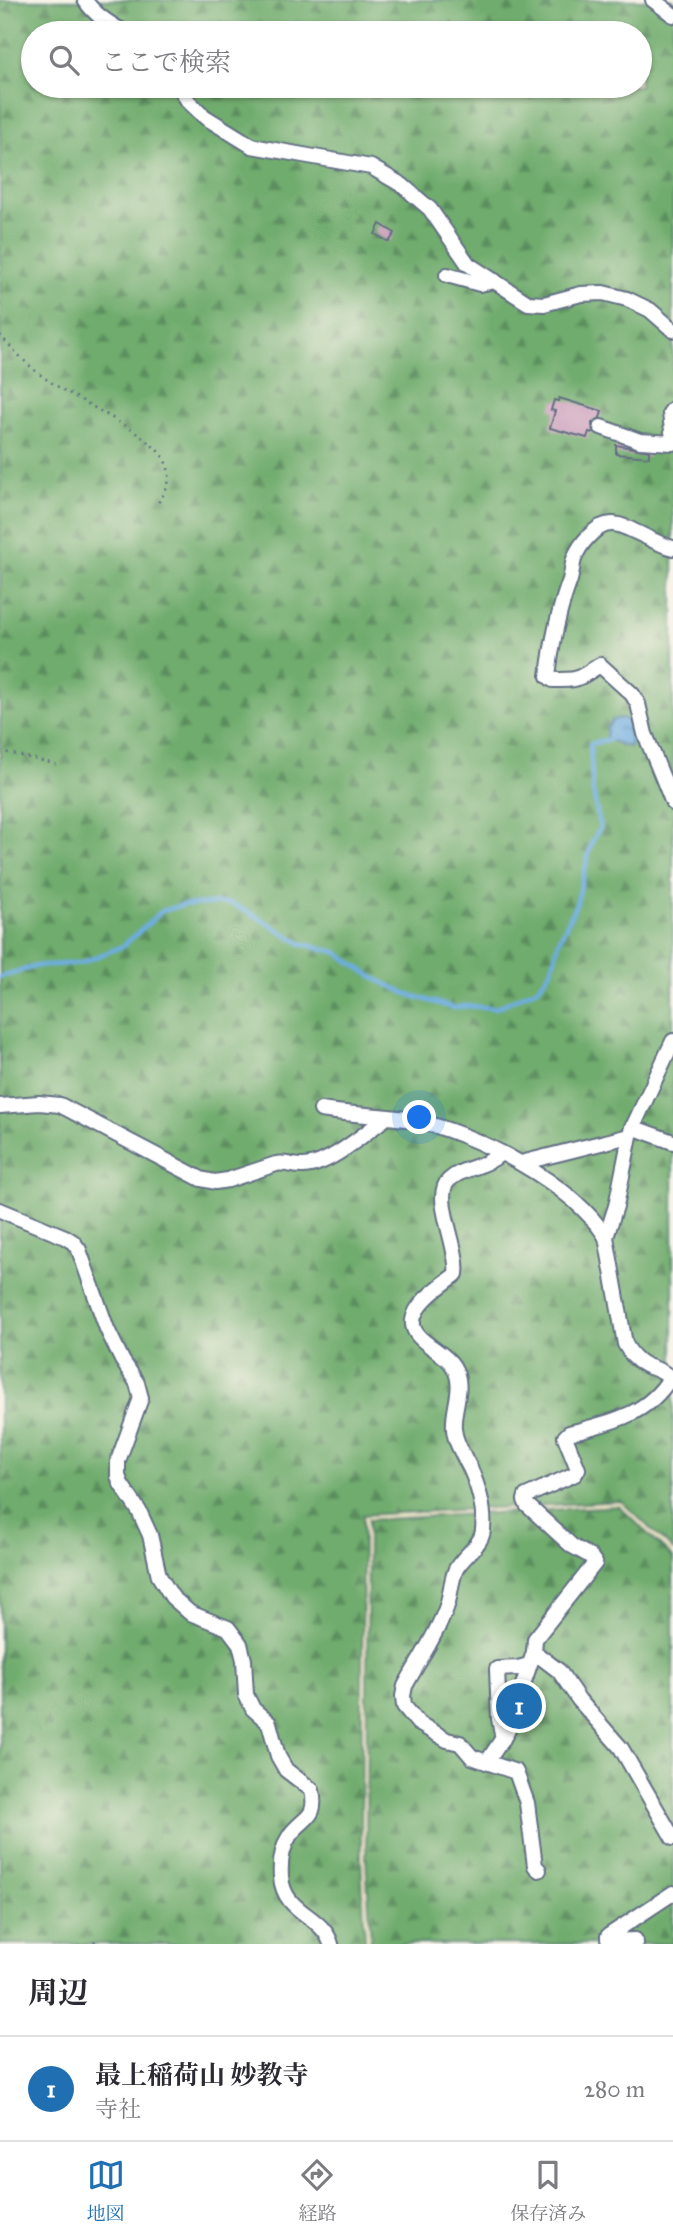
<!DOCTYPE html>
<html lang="ja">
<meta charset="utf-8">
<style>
body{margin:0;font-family:"IM FELL Great Primer","Noto Serif JP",serif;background:#f2f2f3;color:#2b2b33}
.you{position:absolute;left:420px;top:1118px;width:24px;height:24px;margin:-18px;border:5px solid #fff;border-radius:50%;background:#1a73e8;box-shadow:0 0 0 10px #1a73e833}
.badge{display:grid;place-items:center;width:46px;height:46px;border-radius:50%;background:#1f6fb2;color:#fff;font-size:23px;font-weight:700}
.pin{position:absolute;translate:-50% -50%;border:4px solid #fff;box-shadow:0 2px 7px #0006}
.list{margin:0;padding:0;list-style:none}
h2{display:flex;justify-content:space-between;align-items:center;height:91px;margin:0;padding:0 28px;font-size:30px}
h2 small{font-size:23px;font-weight:400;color:#7c7c81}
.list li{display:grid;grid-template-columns:46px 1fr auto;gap:21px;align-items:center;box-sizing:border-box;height:105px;padding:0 28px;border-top:2px solid #e1e1e2}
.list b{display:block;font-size:26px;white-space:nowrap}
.list p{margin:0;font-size:23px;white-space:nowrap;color:#7c7c81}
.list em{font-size:23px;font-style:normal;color:#7c7c81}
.icon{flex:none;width:38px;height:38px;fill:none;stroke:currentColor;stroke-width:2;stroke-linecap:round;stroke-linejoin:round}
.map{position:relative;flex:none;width:673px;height:1944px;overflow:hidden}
.search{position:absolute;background:#fff;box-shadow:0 2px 5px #0004;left:21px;right:21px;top:21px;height:77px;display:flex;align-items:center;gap:18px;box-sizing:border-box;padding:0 24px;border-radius:38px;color:#7c7c81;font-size:26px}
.sheet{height:196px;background:#fff}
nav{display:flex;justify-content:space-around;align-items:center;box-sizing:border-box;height:98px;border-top:2px solid #e1e1e2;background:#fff;font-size:19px;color:#7c7c81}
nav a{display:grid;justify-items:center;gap:4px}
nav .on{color:#1f6fb2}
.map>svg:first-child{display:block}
.forest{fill:url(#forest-firs);stroke:#456e66;stroke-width:2;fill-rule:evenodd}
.water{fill:url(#water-ripples);stroke:#446ea0;stroke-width:2}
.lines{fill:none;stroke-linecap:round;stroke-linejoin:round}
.stream{stroke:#6eade1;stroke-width:4.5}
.building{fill:#cc9fbe}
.minor-casing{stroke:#636f83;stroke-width:18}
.path{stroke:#636f83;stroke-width:2.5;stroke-dasharray:2 5;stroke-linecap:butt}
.minor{stroke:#fff;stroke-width:14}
</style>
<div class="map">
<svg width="673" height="1944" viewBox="0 0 673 1944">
<defs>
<pattern id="forest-firs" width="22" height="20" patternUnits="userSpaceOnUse" patternTransform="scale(1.75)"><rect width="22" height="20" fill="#6fac6d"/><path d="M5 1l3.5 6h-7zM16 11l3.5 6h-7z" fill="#5a8c5d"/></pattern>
<pattern id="water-ripples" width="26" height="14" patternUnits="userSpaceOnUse" patternTransform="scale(1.75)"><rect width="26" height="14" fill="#6eade1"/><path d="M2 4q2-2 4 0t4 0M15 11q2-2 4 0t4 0" fill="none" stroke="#5a8dba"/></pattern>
</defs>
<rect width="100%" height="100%" fill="#f7f3e8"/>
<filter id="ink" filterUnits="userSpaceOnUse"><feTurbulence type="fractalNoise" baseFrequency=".0143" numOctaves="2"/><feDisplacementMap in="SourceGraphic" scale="14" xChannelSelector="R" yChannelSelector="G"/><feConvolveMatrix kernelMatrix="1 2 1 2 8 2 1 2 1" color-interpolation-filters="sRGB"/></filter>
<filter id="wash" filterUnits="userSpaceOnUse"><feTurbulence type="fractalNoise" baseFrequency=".00686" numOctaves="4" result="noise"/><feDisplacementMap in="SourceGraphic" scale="28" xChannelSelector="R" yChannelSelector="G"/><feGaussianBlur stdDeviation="1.57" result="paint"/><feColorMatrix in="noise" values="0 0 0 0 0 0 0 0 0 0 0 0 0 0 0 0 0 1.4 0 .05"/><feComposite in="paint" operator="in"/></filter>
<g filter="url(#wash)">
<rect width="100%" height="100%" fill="#eae5c7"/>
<g class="forest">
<path d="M0,0h673v1550l-52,-49 -258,14 -2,343 4,86h-365zM33,33h607v53h-607z"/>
<polygon points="619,1506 673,1558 673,1944 371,1944 366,1858 368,1520"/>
</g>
<polygon class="water" points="622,718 629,722 631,741 629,747 606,739 607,727 613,720"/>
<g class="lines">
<polyline class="stream" points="0,977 37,966 81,963 123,946 162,911 183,905 230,903 254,915 302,944 336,952 374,978 407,994 454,1008 466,1006 496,1008 538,988 552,969 559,941 577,902 591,844 600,828 593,792 590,744 610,739"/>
</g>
<g id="blocks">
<g class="building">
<polygon points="380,224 395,233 389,242 375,234"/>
<polygon points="559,398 602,411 600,418 592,423 593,433 589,432 587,438 550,428 555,411 551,410 554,400 558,401"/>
<polygon points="616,445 649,451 649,457 616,454"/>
</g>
</g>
</g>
<g filter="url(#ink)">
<use href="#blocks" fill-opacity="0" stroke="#636f83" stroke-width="2"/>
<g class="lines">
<g class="minor-casing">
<g id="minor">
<path d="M85,0c9,15 26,25 41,33"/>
<polyline points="653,0 673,15"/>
<polyline points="179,86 188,101 205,117 252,146 371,167 402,185 430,209 468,264 528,303 544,304 581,294 603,293 627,299 650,310 673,330"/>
<polyline points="447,275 480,284 495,281"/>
<polyline points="673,409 670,413 673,440"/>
<polyline points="601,427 640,441 673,443"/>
<path d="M673,548c-19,-4 -44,-23 -60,-24 -17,-1 -34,21 -39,35 -2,7 -2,14 -4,21 -12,32 -18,62 -22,96l5,4c29,0 24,-1 47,-15l32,29 6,10 7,30 28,69"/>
<path d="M0,1106l39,-3 21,2 141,74 14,3 13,-2 48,-16c10,-2 19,3 28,2 26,-1 62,-34 83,-49"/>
<path d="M321,1110c30,5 61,5 91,10 62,12 160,63 194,117l19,107c5,9 10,16 20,21 9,4 18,5 25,13 -23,38 -62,45 -101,55l-4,4 13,32 -3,5 -49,22 -1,4 2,5 45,41 18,10 5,7 -60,76 -1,13 -27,80 -20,30"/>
<polyline points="632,1127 673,1142"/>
<path d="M501,1153c-17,16 -37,13 -52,27 -18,16 11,69 7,94 -13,11 -40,27 -43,46 -3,21 31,30 40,46 13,21 -1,41 1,63 1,14 10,27 16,39 8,18 15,42 13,62 -1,15 -20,26 -27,39 -6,13 -5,29 -11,42 -10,26 -27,51 -40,75l-2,10 1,10 14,17 29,17 13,3 12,14 44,15 11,31 8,63 4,4"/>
<polyline points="521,1163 629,1136"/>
<path d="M0,1210l65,27 8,5 6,8 28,79 15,31 15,23 4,15 -23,63v15l3,8 18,27 11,24 9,41 13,21 18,16 38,15 12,16 4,16 2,35 7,14 16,14 9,33 8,14 26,20c6,29 -8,26 -22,45 -8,12 -10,28 -9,42 3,37 41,37 50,67"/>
<polyline points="606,1237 616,1206 631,1131 673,1041"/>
<polyline points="534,1652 559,1671 579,1700 621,1748 673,1838"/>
<polyline points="503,1739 499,1719 497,1669 518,1668 529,1665"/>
<polyline points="633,1944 636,1943 635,1940 611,1941 608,1939 608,1936 673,1893"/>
</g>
</g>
<g class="path">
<path d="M0,335c15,17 33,36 52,48 26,17 99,52 112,76 10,18 4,30 -7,45"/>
<polyline points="0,751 59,765"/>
<polyline points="94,1941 96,1944"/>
</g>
<use href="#minor" class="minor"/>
</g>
</g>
</svg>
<div class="you"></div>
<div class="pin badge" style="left:519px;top:1706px">1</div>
<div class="search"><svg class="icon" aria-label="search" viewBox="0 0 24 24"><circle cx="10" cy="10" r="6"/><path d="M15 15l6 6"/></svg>ここで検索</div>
</div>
<section class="sheet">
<h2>周辺<small></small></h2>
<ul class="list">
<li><span class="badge">1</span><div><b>最上稲荷山 妙教寺</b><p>寺社</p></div><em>280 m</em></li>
</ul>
</section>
<nav>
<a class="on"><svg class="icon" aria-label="map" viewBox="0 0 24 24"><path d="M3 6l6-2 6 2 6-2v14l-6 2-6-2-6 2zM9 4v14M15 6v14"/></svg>地図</a>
<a><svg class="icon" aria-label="directions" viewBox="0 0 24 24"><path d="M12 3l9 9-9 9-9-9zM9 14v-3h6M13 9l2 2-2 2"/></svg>経路</a>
<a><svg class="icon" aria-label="saved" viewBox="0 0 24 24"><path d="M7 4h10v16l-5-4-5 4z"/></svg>保存済み</a>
</nav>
